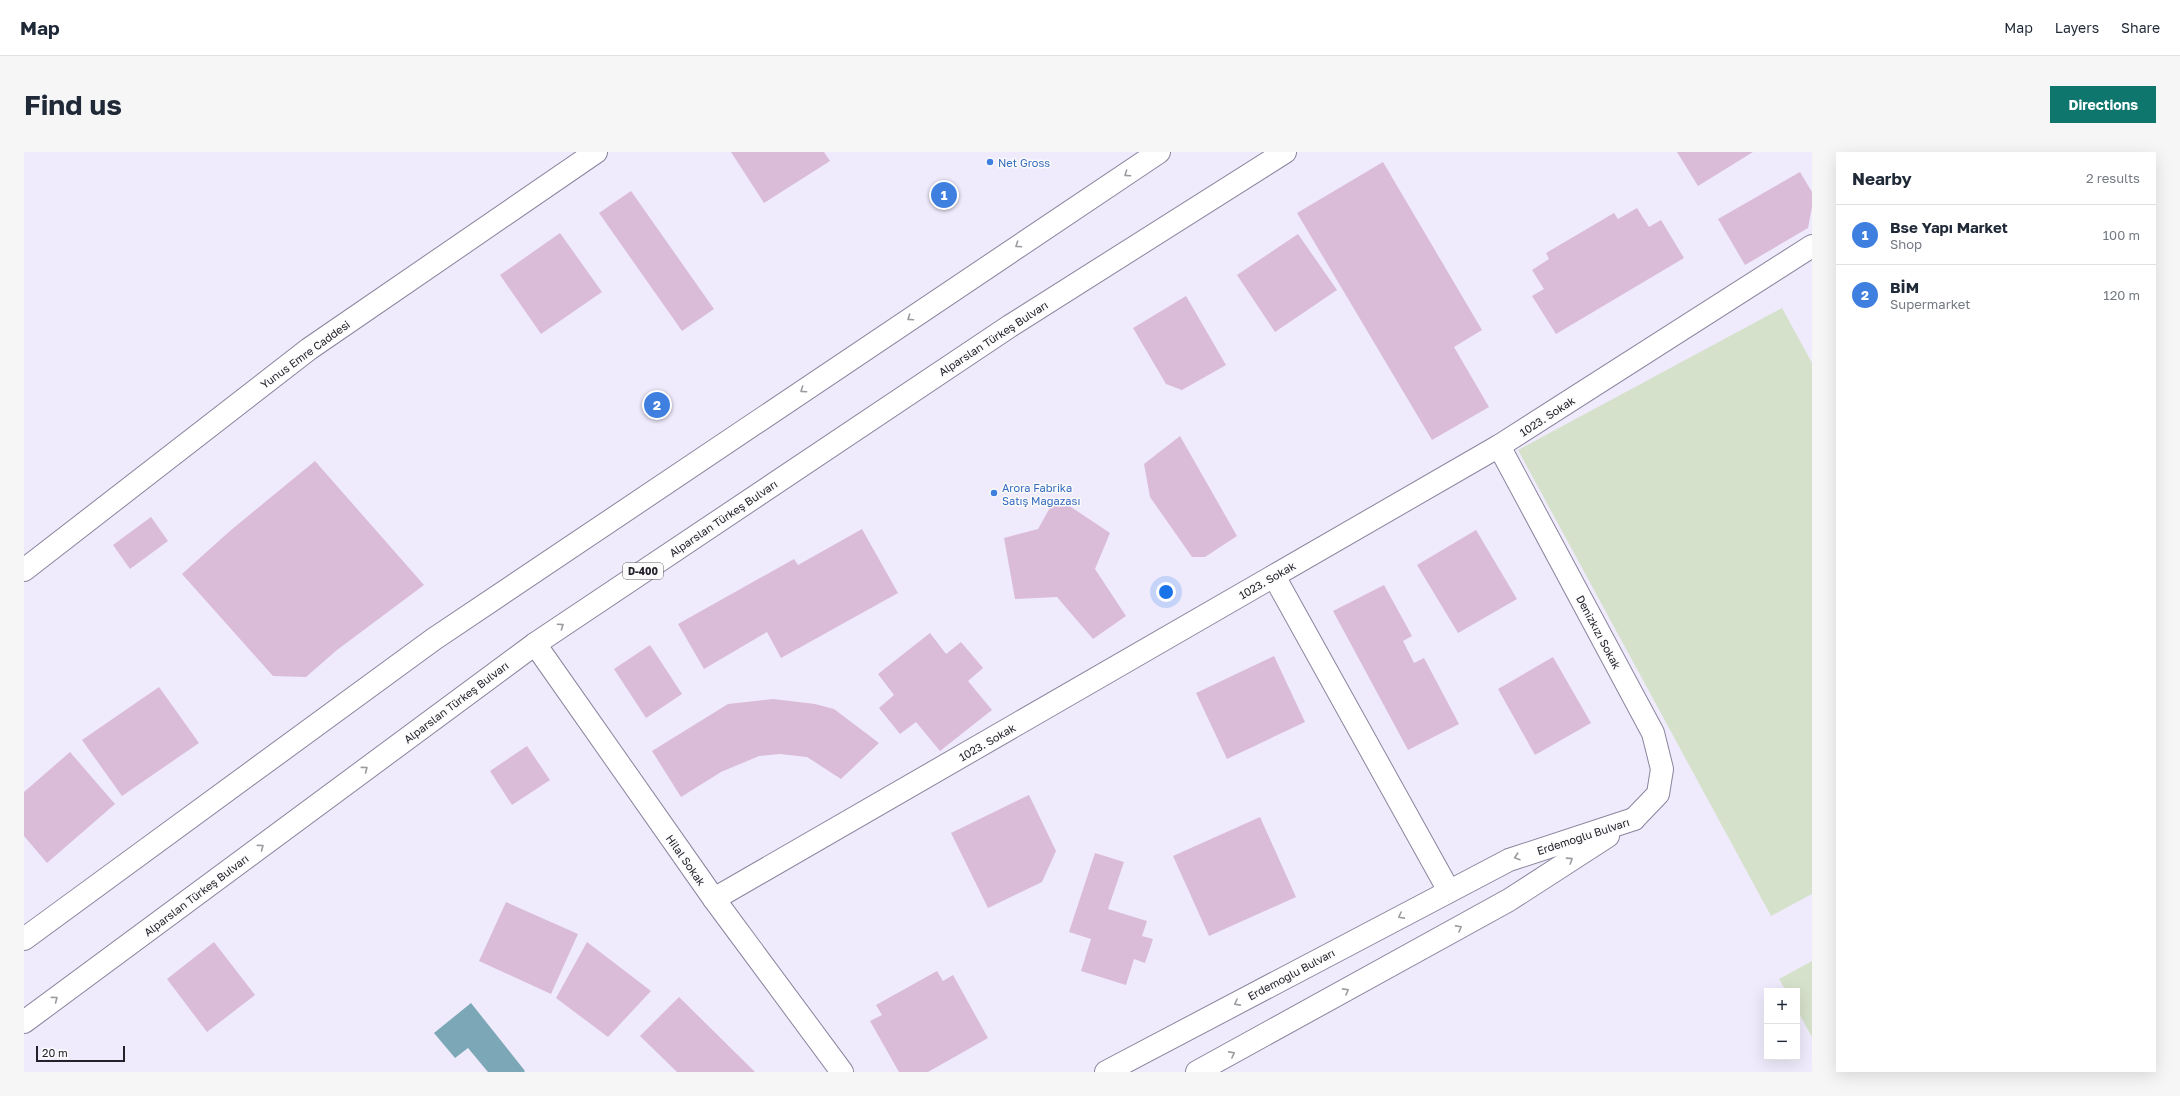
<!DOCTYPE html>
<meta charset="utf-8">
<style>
body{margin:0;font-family:"Golos Text",sans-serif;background:#f6f6f7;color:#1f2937}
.controls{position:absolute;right:12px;bottom:12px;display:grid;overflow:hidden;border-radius:0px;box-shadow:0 4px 16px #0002}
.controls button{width:36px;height:36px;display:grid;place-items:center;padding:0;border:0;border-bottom:1px solid #e0e1e3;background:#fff;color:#1f2937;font:20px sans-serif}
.scale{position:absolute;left:12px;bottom:10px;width:89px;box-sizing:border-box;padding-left:4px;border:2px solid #24212b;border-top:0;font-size:11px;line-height:14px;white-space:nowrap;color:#24212b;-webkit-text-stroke:3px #fbfbfb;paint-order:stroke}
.you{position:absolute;left:1142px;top:440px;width:14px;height:14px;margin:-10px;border:3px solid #fff;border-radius:50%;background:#1a73e8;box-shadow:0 0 0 6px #1a73e833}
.badge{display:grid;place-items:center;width:26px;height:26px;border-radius:50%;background:#0f766e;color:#fff;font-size:13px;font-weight:700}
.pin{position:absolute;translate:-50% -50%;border:2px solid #fff;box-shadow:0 1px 4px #0006}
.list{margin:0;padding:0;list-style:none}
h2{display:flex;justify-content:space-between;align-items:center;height:52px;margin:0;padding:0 16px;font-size:17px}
h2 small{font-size:13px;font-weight:400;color:#747a83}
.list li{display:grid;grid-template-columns:26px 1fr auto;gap:12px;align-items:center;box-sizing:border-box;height:60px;padding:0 16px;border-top:1px solid #e0e1e3}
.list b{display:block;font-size:15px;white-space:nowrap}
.list p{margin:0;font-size:13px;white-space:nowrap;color:#747a83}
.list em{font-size:13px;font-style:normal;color:#747a83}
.map{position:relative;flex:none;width:1788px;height:920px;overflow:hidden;border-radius:0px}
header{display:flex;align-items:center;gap:24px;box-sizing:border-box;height:56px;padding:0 20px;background:#fff;border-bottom:1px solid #e0e1e3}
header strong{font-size:19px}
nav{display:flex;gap:22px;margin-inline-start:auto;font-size:14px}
.intro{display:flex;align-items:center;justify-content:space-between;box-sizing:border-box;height:96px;padding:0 24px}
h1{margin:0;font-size:28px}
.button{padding:10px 18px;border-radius:0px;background:#0f766e;color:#fff;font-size:14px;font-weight:700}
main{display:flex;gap:24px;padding:0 24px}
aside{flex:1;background:#fff;border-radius:0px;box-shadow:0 4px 16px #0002}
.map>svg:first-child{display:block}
.green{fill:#d6e1cb}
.water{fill:#7ba7b6}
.building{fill:#dabcd9}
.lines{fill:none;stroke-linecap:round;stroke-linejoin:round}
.street-casing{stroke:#8b849e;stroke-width:24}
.secondary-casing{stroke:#8b849e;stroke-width:24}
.highway-casing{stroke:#8b849e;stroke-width:24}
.street{stroke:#fff;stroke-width:22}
.secondary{stroke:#fff;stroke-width:22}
.highway{stroke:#fff;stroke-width:22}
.oneway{stroke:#9c9ba0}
.shop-dot{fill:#3f7fe0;stroke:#fbfbfb;stroke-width:1.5}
.labels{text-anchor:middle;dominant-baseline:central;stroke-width:3;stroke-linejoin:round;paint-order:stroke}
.shield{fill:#fbfbfb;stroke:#646269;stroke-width:1}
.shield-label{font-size:10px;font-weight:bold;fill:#24212b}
.shop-label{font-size:11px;fill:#366cbe;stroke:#fbfbfb;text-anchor:start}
.street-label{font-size:11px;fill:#24212b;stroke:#fbfbfb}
</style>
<header>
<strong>Map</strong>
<nav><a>Map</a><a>Layers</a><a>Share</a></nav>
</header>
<div class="intro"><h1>Find us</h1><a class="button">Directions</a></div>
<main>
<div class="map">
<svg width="1788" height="920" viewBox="0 0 1788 920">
<rect width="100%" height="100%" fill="#efebfc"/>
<g class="green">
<polygon points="1758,156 1788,211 1788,742 1747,764 1494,298"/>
<polygon points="1788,809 1788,885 1773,858 1773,839 1762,839 1755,827"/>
</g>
<polygon class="water" points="447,851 501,919 500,920 464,920 444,896 431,906 410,881"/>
<g class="building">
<polygon points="707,0 800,0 806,9 740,51"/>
<polygon points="1653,0 1729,0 1674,34"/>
<polygon points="1359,10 1458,178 1430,195 1465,255 1408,288 1273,61"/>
<polygon points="1776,20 1788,40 1788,55 1784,76 1721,113 1694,67"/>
<polygon points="607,39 690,157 658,179 575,61"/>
<polygon points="1613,56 1625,75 1637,68 1660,106 1532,182 1508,144 1520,137 1508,118 1525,107 1522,101 1590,61 1594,67"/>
<polygon points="536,81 578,140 517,182 476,123"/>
<polygon points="1274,82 1313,138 1251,180 1213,123"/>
<polygon points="1162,144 1202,213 1158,238 1142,232 1109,176"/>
<polygon points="1156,284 1213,384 1181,405 1168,405 1126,345 1120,312"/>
<polygon points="291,309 400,433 313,498 282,525 249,524 158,422 207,378"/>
<polygon points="1032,345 1086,381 1071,417 1102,464 1069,487 1033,445 991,447 980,386 1014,377"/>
<polygon points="127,365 144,389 106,417 89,393"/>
<polygon points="838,377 874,441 757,506 743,480 680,517 654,472 770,407 774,413"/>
<polygon points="1452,378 1493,447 1434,481 1393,413"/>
<polygon points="1360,433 1388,484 1379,489 1390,511 1400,506 1435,572 1384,598 1309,459"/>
<polygon points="906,481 922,502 937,490 959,516 944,529 968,558 916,599 892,570 876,582 855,556 870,543 854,522"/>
<polygon points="626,493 658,542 622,566 590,517"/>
<polygon points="1250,504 1281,570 1203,607 1172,541"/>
<polygon points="1529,505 1567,571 1511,603 1474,537"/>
<polygon points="135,535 175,591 98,644 58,588"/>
<polygon points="749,547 791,552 810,557 855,591 817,627 783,605 756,602 735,604 697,620 657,645 628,599 704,552"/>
<polygon points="503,594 526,628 488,653 466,619"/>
<polygon points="46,600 91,652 23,711 0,684 0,640"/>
<polygon points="1005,643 1032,699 1018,730 964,756 927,681"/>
<polygon points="1236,665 1272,745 1185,784 1149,704"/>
<polygon points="1071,701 1100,710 1084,757 1123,769 1118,784 1129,787 1121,811 1110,807 1102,833 1057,819 1067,787 1045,780"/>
<polygon points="482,750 554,782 527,842 455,809"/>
<polygon points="190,790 231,843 183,880 143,827"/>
<polygon points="563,790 627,839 584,885 532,846"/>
<polygon points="913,819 919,829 929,823 964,886 904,920 875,920 846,869 858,863 852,853"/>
<polygon points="655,845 731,920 653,920 616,884"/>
</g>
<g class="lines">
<g class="street-casing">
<g id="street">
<polyline points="1475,294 1629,581 1638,617 1634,642 1610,667"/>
<polyline points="1250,424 1425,739"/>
<polyline points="511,492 690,747 818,920"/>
<polyline points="690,747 1475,294 1788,94"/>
</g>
</g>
<g class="secondary-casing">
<g id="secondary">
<polyline points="0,418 285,197 572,0"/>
<polyline points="1082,920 1485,708 1610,667"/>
<polyline points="1173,920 1485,748 1584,684"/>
</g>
</g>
<g class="highway-casing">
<g id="highway">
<polyline points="0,787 410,487 1135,0"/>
<polyline points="0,870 511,492 986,174 1261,0"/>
</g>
</g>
<use href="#street" class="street"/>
<use href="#secondary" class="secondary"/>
<use href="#highway" class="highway"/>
</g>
<defs><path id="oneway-chevron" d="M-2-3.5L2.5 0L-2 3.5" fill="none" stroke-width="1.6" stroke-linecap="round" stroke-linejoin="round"/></defs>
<g class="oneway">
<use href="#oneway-chevron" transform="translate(1103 22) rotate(146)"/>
<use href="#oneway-chevron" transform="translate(994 93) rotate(146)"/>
<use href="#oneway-chevron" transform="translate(886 166) rotate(146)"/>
<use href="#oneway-chevron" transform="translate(779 238) rotate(146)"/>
<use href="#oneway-chevron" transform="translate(537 474) rotate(-34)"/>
<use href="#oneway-chevron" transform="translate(341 617) rotate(-37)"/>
<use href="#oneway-chevron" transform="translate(237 695) rotate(-37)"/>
<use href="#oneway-chevron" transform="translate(1493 705) rotate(162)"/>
<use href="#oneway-chevron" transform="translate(1546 708) rotate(-33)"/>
<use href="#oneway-chevron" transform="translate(1377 764) rotate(152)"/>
<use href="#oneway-chevron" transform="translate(1435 776) rotate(-29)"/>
<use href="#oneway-chevron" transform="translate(1322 839) rotate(-29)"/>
<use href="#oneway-chevron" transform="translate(31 847) rotate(-37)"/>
<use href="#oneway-chevron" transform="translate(1213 851) rotate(152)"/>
<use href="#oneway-chevron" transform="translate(1208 902) rotate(-28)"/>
</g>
<g class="shop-dot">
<circle cx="966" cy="10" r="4"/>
<circle cx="970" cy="341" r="4"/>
</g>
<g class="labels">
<rect class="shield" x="599" y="411" width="40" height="16" rx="3"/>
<g class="shield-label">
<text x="619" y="419">D-400</text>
</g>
<g class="shop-label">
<text x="974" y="10">Net Gross</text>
<text x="978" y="335">Arora Fabrika<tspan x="978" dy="13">Satış Mağazası</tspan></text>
</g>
<g class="street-label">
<text transform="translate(969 186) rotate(-33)">Alparslan Türkeş Bulvarı</text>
<text transform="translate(281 202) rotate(-36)">Yunus Emre Caddesi</text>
<text transform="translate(1523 264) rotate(-33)">1023. Sokak</text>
<text transform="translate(699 366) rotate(-34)">Alparslan Türkeş Bulvarı</text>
<text transform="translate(1243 428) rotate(-30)">1023. Sokak</text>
<text transform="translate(1575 480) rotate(62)">Denizkızı Sokak</text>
<text transform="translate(432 550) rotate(-37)">Alparslan Türkeş Bulvarı</text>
<text transform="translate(963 590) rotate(-30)">1023. Sokak</text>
<text transform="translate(1559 684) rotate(-18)">Erdemoğlu Bulvarı</text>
<text transform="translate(662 708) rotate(55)">Hilal Sokak</text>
<text transform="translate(172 743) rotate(-37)">Alparslan Türkeş Bulvarı</text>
<text transform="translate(1267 822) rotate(-28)">Erdemoğlu Bulvarı</text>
</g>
</g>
</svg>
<div class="controls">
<button>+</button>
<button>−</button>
</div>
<div class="scale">20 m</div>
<div class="you"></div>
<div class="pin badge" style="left:920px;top:43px;background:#3f7fe0">1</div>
<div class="pin badge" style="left:633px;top:253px;background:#3f7fe0">2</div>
</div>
<aside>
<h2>Nearby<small>2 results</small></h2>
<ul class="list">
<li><span class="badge" style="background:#3f7fe0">1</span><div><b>Bse Yapı Market</b><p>Shop</p></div><em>100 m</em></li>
<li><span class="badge" style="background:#3f7fe0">2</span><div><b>BİM</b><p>Supermarket</p></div><em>120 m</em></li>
</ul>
</aside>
</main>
